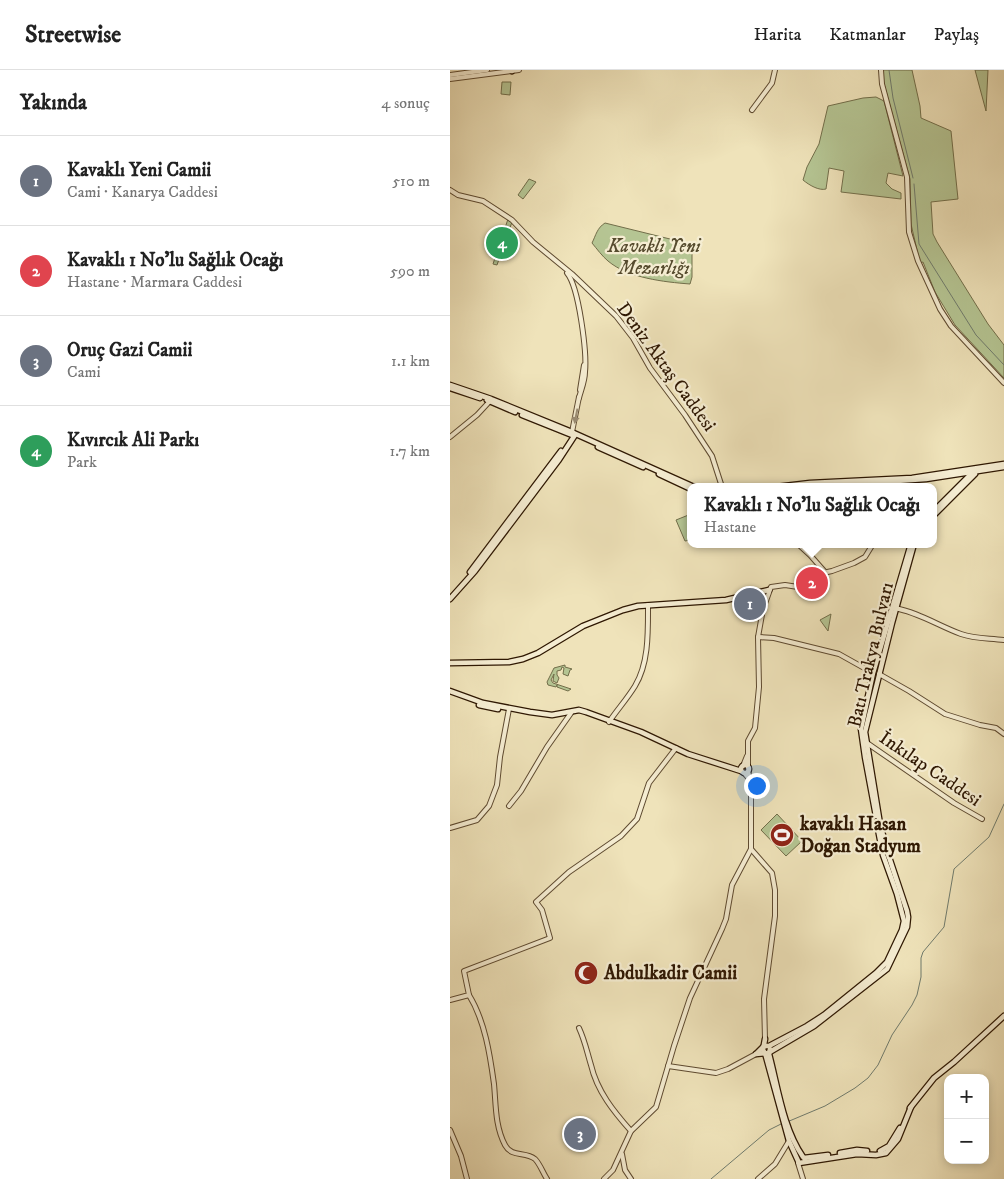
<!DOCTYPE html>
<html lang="tr">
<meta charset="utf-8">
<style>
body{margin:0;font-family:"IM FELL DW Pica",serif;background:#f6f6f6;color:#222}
.controls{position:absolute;right:15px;bottom:15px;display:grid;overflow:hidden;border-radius:10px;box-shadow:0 2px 8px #0003}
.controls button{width:45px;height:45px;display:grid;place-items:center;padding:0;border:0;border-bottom:1px solid #e0e0e0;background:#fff;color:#222;font:25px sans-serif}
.you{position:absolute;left:306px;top:715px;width:18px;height:18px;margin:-12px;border:4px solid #fff;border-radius:50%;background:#1a73e8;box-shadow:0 0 0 8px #1a73e833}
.badge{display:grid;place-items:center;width:32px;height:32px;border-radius:50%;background:#d93025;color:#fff;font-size:16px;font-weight:700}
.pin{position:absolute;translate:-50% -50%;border:2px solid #fff;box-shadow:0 1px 5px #0006}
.popup{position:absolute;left:237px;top:413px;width:250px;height:65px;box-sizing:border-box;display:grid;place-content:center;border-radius:10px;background:#fff;filter:drop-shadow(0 1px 4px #0005);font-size:16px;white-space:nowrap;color:#767676}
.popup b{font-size:19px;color:#222}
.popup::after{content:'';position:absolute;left:50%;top:100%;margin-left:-10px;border:10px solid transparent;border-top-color:#fff}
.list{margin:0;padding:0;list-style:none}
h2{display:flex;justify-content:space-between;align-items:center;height:65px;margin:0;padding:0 20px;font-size:21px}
h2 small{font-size:16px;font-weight:400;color:#767676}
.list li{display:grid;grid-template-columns:32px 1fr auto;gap:15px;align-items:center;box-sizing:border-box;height:90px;padding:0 20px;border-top:1px solid #e0e0e0}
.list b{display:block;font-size:19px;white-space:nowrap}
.list p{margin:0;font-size:16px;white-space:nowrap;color:#767676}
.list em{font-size:16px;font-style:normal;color:#767676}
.map{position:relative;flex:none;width:554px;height:1109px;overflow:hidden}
header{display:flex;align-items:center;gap:30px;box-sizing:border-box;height:70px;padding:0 25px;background:#fff;border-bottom:1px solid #e0e0e0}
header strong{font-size:24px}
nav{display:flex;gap:28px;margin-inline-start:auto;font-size:18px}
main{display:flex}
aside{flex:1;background:#fff}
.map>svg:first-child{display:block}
.green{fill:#b5c593;stroke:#726e4a}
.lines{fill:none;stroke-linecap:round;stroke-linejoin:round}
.stream{stroke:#6f7b6d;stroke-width:1}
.tertiary-casing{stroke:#5e4a30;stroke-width:6}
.secondary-casing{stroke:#2e1702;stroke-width:7}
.tertiary{stroke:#f5edd2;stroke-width:4}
.secondary{stroke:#f5edd2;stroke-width:4.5}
.oneway{fill:#9b8d74}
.labels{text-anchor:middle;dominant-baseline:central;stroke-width:4.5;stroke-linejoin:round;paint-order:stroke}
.park-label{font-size:19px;font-style:italic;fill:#564b2e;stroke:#f5edd2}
.street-label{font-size:19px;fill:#2e1702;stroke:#f5edd2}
.poi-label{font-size:19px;font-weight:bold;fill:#2e1702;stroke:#f5edd2;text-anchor:start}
</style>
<header>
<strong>Streetwise</strong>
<nav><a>Harita</a><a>Katmanlar</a><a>Paylaş</a></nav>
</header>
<main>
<aside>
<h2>Yakında<small>4 sonuç</small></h2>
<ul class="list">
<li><span class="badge" style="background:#6b7280">1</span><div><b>Kavaklı Yeni Camii</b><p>Cami · Kanarya Caddesi</p></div><em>510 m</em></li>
<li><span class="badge" style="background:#e0444e">2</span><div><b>Kavaklı 1 No'lu Sağlık Ocağı</b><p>Hastane · Marmara Caddesi</p></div><em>590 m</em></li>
<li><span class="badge" style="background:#6b7280">3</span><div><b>Oruç Gazi Camii</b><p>Cami</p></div><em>1.1 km</em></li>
<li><span class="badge" style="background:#2e9e5b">4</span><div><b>Kıvırcık Ali Parkı</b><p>Park</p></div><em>1.7 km</em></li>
</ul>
</aside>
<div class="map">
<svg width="554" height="1109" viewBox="0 0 554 1109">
<rect width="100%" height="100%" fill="#efe3ba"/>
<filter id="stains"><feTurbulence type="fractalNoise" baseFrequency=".004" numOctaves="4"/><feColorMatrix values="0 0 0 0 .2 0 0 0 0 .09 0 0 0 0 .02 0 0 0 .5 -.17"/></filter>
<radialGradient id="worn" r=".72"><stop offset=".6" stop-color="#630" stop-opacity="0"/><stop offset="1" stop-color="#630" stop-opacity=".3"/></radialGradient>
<g class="green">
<polygon points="432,0 462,0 470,36 471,48 501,61 508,129 481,132 483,164 487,172 538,254 554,275 554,308 505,255 485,222 473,192 470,193 461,154 460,109 433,10"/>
<polygon points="525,0 538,0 536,41"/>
<polygon points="52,12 61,12 60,25 51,24"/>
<path d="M426,27l8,4 19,75 -15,-3 -2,10 6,6 9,4v6l-60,-7 3,-21 -15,-3 -3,21c-7,2 -17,-4 -23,-9l4,-13 12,-23 9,-38 35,-8z"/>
<polygon points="79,109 86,112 73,129 68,125"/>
<polygon points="58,149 62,152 47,195 43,194"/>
<path d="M155,153l65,16 16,7 6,6v25l-2,7c-26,-2 -62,-6 -82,-23 -6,-5 -11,-12 -16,-18 4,-8 5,-15 13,-20z"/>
<polygon points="241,444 241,470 235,471 226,450"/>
<polygon points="381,544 378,561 370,550"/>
<polygon points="115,595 115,597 122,599 120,600 118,606 113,604 114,598 112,597 111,600 107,601 107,605 109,608 107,613 103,611 104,604 101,610 103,613 121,619 118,621 107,617 107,615 106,617 98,615 97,612 104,598"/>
<polygon points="327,744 352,771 336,786 311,760"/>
</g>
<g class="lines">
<g class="stream">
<polyline points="439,0 443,28 463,108"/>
<polyline points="464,114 469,174 526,265 554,295"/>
<polyline points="337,1052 375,1036 405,1018 418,1008 428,995 442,965 462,935 467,925 471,907 471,888 473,882 494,857 504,799 539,767 554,734"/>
<polyline points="261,1109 319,1060 333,1053"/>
</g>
<g class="tertiary-casing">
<g id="tertiary">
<polyline points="431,0 432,14 457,107 459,162 468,191 490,239 501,256 554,313"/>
<polyline points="0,5 37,0"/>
<polyline points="0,9 69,0"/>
<polyline points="302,40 322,13 325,0"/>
<polyline points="0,120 8,125 33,131 62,150 83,172 122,204 166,246 183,268 200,298 235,345 262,386 272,417"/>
<path d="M117,203c12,14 20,80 18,99 0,9 -4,18 -6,26"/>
<polyline points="130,320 134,295"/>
<polyline points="122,362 129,327"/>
<polyline points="0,367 27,345 40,331"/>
<polyline points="348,474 360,485 375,502"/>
<path d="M444,538c24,4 45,18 67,26 14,5 28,4 43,6"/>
<polyline points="308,567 324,568 389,584 423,603"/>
<polyline points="429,604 459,621 495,644 530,655 546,658 554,664"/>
<path d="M159,652c8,-12 18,-23 26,-36 14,-23 13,-54 13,-81"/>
<polyline points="417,673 504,733 532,749"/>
<polyline points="293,696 297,686"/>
<polyline points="298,698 298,671 305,658 309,617 308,567 313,539 321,517 335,515 348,517 373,503 382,501 404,493 415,487 423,474"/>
<polyline points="298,701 301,713 301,779 322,803 325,820 325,846 314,929 315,969"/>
<polyline points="294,703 301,711"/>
<polyline points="59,736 71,721 97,677 121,643"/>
<polyline points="0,758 27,750 39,736 47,715 50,687 59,639"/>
<path d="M19,925c16,26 21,60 25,89 2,21 1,42 11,61 7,13 20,6 30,14 5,5 8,14 12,20"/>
<polyline points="0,930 19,925 14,901 100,868 92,840 86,832 119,802 171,766 187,749 199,713 226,678"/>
<path d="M129,958c6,13 8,24 12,37 6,26 23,47 40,66"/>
<polyline points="218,996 266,1003 278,999 306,984"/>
<polyline points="0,1060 11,1086 17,1109"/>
<polyline points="172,1084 175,1100 181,1109"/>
<polyline points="348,1093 353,1109"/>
<polyline points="154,1109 163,1100 181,1061 206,1037 224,976 240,928 272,859 276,849 282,815 301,779"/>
<polyline points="308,1109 325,1094 339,1071"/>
</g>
</g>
<g class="secondary-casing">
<g id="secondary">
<polyline points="61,0 62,1"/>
<polyline points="0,315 41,329 117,360 244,417"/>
<polyline points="0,318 30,328"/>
<polyline points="37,330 65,342"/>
<polyline points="72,345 122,365"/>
<polyline points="148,377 193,397"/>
<polyline points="209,404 241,419"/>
<polyline points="403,414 476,409 554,397"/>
<polyline points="326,417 360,413 462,408 554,394"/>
<polyline points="483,442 521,404"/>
<polyline points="483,446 525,404"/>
<polyline points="20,502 111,381"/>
<polyline points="0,529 25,501 108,391 125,365"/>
<polyline points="0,593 59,592 73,589 88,583 133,556 173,540 188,536 276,530 319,520"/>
<polyline points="0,621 33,633 80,642 102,645 129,640 136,642 191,662 238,684 291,701"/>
<polyline points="29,635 48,639"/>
<circle cx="295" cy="699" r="4"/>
<polyline points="426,746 415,687 411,659 423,603 461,474"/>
<polyline points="315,969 313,980 315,983 339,1071 349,1093 407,1084 426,1085 436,1083 448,1069 461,1037"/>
<path d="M320,979l-1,5c9,34 14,74 34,103"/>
<polyline points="307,983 314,976 319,976 357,956 374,945 426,903 437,892 452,860 454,851 447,824 433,785 427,754"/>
<polyline points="306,984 318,983 364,956 437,899 457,857 458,847 457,841 438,784 430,754 415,662 442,553 464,474"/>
<polyline points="460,1038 484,1008 504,992 554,946"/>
<polyline points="430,1081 439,1076 450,1058"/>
<polyline points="390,1083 407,1080 417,1081"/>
<polyline points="354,1088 378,1085"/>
</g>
</g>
<use href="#tertiary" class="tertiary"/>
<use href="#secondary" class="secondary"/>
</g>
<defs><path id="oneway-solid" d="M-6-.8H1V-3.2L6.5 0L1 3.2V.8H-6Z" transform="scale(1.25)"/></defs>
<use class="oneway" href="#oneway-solid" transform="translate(126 346) rotate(101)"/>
<defs>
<g id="stadium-disc" transform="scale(1.25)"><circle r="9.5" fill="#8f2418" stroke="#f5edd2"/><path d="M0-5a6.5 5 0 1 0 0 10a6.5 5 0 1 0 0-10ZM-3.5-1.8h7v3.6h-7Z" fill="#fff"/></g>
<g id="mosque-disc" transform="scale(1.25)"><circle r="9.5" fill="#8f2418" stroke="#f5edd2"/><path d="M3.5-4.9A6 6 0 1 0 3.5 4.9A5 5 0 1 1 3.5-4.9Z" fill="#fff"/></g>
</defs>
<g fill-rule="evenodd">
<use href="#stadium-disc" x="332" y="765"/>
<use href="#mosque-disc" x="136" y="903"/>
</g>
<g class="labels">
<g class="park-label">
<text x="204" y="176">Kavaklı Yeni<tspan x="204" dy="22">Mezarlığı</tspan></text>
</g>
<g class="street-label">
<text transform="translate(216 297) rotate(54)">Deniz Aktaş Caddesi</text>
<text transform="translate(421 585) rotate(-77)">Batı Trakya Bulvarı</text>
<text transform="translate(480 699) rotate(34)">İnkılap Caddesi</text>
</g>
<g class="poi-label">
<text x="350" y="754">kavaklı Hasan<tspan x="350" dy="22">Doğan Stadyum</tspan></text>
<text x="154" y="903">Abdulkadir Camii</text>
</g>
</g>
<rect width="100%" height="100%" filter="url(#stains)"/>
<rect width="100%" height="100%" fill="url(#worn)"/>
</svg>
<div class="controls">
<button>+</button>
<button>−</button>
</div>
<div class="you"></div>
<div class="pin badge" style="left:300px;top:534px;background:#6b7280">1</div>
<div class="pin badge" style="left:362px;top:513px;background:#e0444e">2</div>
<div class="popup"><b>Kavaklı 1 No'lu Sağlık Ocağı</b>Hastane</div>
<div class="pin badge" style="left:130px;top:1064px;background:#6b7280">3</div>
<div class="pin badge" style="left:52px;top:173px;background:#2e9e5b">4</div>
</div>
</main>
